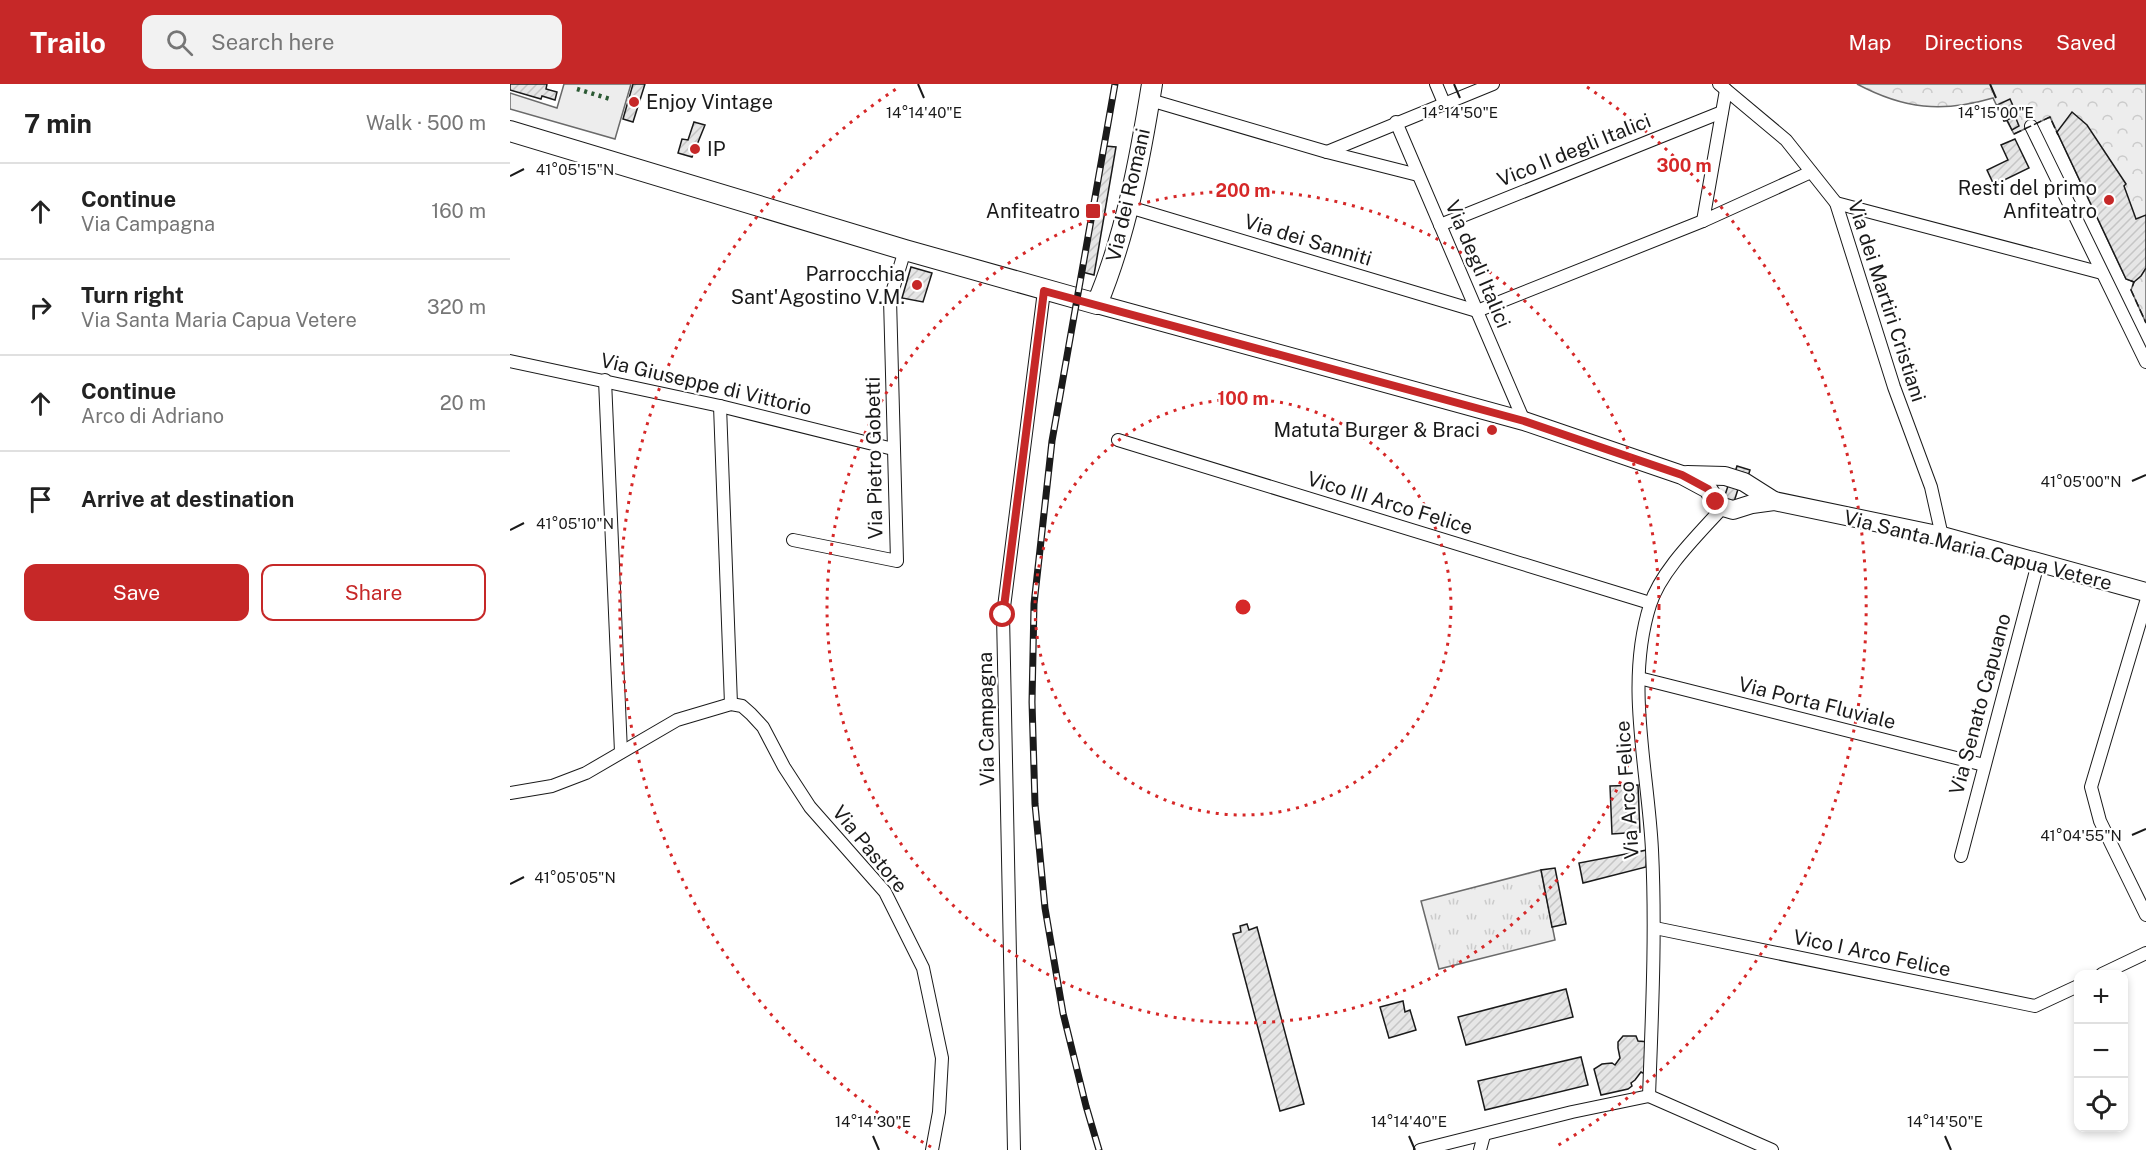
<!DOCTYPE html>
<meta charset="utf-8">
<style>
body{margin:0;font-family:"Public Sans",sans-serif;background:#f2f2f2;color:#222}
.controls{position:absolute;right:18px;bottom:18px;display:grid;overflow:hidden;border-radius:12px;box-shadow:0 3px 9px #0003}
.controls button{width:54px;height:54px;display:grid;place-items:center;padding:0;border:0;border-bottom:2px solid #e0e0e0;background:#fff;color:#222;font:30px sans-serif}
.stop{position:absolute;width:18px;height:18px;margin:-14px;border:4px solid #c62828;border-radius:50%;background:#fff}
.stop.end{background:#c62828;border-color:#fff;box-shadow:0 2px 6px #0008}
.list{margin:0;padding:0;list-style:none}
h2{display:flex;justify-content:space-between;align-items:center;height:78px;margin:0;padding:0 24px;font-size:26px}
h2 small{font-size:20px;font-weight:400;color:#767676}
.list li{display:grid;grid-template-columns:39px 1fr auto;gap:18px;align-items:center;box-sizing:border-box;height:96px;padding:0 24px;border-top:2px solid #e0e0e0}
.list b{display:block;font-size:22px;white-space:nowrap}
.list p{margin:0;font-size:20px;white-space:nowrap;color:#767676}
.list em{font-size:20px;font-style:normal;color:#767676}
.actions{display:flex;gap:12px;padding:18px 24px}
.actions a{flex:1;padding:14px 0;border:2px solid #c62828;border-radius:12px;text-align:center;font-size:21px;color:#c62828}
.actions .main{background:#c62828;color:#fff}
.icon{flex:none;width:33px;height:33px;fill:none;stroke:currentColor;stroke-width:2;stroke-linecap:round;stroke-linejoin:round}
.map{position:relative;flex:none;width:1636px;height:1066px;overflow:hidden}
header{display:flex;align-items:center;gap:36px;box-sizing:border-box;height:84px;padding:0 30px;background:#c62828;color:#fff}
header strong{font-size:28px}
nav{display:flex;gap:33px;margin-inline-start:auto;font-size:21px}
.search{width:420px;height:54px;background:#f2f2f2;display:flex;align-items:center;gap:15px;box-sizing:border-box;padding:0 21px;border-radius:12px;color:#767676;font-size:22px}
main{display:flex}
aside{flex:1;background:#fff}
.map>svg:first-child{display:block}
.grass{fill:url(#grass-tufts);stroke:#6a6a6a;stroke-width:1.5}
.forest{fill:url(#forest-crowns);stroke:#6a6a6a;stroke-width:1.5}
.built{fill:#ededed;stroke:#6a6a6a;stroke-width:1.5}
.building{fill:url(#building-hatch);stroke:#1a1a1a;stroke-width:1.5}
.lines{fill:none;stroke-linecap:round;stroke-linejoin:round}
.minor-casing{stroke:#1a1a1a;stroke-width:14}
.secondary-casing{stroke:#1a1a1a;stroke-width:20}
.primary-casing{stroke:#1a1a1a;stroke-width:22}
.minor{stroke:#fff;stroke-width:12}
.secondary{stroke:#fff;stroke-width:18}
.primary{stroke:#fff;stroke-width:20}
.rail-casing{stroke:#1a1a1a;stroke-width:7}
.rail{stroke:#fff;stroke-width:4.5;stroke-dasharray:14;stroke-linecap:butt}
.hedge{stroke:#2b5a34;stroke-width:4.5;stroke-dasharray:3 4.5;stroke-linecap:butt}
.fence{stroke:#1a1a1a;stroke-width:1.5;stroke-dasharray:8 3;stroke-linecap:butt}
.route{stroke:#c62828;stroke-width:8}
.ticks{fill:none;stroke:#1a1a1a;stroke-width:2}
.ring{fill:none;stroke:#d62828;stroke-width:3;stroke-dasharray:3 6}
.poi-dot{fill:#c62828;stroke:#fff;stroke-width:2}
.labels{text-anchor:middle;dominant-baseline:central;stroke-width:4.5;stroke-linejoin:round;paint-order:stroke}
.poi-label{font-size:20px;fill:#1a1a1a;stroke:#fff;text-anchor:end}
.street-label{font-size:20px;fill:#1a1a1a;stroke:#fff}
.ticks-label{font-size:15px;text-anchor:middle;fill:#1a1a1a;stroke:#fff;stroke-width:4.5;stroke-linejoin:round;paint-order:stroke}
.centre{fill:#d62828;stroke:#fff;stroke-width:3}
.ring-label{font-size:18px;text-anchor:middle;font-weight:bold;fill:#d62828;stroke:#fff;stroke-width:4.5;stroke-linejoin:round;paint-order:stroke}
</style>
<header>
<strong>Trailo</strong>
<div class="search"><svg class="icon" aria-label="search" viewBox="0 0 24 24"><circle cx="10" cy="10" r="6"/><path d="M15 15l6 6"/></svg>Search here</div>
<nav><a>Map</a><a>Directions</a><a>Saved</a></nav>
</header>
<main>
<aside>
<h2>7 min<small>Walk · 500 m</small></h2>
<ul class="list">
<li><svg class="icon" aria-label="ahead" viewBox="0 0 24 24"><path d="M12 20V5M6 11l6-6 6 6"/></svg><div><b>Continue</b><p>Via Campagna</p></div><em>160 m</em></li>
<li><svg class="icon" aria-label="right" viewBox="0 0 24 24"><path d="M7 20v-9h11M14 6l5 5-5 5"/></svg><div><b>Turn right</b><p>Via Santa Maria Capua Vetere</p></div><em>320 m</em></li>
<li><svg class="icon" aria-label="ahead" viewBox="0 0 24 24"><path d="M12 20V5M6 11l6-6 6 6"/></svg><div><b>Continue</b><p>Arco di Adriano</p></div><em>20 m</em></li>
<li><svg class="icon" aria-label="arrive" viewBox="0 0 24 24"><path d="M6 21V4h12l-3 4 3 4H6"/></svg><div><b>Arrive at destination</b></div></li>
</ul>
<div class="actions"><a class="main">Save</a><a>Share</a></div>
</aside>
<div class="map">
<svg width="1636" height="1066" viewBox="0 0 1636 1066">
<defs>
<pattern id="grass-tufts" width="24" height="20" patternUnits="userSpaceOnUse" patternTransform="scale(1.5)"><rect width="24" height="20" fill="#ededed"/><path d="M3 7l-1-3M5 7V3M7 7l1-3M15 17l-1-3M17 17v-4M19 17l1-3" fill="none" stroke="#cbcbcb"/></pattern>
<pattern id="forest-crowns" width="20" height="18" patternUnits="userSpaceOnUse" patternTransform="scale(1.5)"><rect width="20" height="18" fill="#ededed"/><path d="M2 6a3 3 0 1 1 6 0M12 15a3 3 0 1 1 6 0" fill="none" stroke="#cbcbcb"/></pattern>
<pattern id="building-hatch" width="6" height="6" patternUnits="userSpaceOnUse" patternTransform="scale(1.5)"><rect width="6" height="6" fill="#e6e6e6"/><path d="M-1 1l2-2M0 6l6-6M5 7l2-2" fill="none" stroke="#c5c5c5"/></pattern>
</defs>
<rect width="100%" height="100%" fill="#fff"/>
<polygon class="grass" points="1031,786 1045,856 929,885 911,817"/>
<path class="forest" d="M1347,0h289v239l-15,-33 3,-8 -8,-3 -76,-162 -36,17 -7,-13h-3l-11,-23c-51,15 -89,11 -136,-14z"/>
<polygon class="built" points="54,0 121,0 105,55 0,25 0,9 47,24"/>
<g class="building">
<polygon points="0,0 37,0 36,5 47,8 45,16 32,12 31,15 0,6"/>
<polygon points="123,0 135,0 123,38 113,35"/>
<polygon points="1500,15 1507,31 1494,37 1487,21"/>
<polygon points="1562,28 1577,41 1616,100 1614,102 1626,135 1636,131 1636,184 1631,192 1624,198 1616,195 1547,48"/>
<polygon points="1505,32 1509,42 1502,46 1497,36"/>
<polygon points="184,38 195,41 182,73 168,69 172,55 178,56"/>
<polygon points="1505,55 1519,84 1484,101 1477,86 1498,76 1491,61"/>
<polygon points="595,62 606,63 584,191 572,188"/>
<polygon points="401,183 422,189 413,218 392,214"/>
<polygon points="1227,382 1240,386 1237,395 1224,391"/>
<polygon points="1219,399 1229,402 1223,421 1213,417"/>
<polygon points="1128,701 1130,748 1102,750 1100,702"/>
<polygon points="1137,766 1136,783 1073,799 1069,779"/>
<polygon points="1045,784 1056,840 1042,843 1031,786"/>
<polygon points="737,840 739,846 747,843 794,1020 770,1027 723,850 731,848 730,842"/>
<polygon points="1056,905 1063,933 956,961 948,933"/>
<polygon points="893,917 895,928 900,926 906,946 879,954 870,923"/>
<polygon points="1113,952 1126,952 1128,957 1139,958 1135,990 1131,988 1125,996 1121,999 1122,1002 1118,1005 1091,1011 1084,985 1092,980 1102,979 1105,981 1110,974 1108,964 1108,958"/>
<polygon points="1071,973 1078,1001 975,1026 968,997"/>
</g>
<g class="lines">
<g class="minor-casing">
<g id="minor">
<polyline points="926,0 934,19"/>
<polyline points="1209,0 1276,56 1326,119 1384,303 1421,403 1432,452"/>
<polyline points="1216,6 1193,137 1301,88"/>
<polyline points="640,16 817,68 908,91"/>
<polyline points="886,38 1014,337"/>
<polyline points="1521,42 1636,278"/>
<polyline points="817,68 983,0"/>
<polyline points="1326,119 1592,189"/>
<polyline points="619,123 967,227 1193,137"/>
<polyline points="930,141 1212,28"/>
<polyline points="0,277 210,322 383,365"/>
<polyline points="95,296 111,668"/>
<polyline points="210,322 221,620"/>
<polyline points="608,356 1140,519"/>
<polyline points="283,456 387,477 380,215 395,166"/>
<polyline points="1636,518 1581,703 1590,737 1636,831"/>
<polyline points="1129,594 1474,681"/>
<polyline points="0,709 42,702 76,689 167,636 221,620 232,622 241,630 253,643 274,683 300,723 375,808 413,884 432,974 429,1028 422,1066"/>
<polyline points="1451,772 1528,479"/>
<polyline points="1145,844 1525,922 1568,902"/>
<polyline points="1592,890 1636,869"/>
<path d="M1139,1012c3,-82 7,-164 3,-246 -4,-81 -27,-166 -2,-245 11,-35 49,-71 73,-98"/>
<polyline points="1139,1012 1262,1066"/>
<polyline points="504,1066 493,531 534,207"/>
<polyline points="910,1066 1062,1028 1139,1012"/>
<polyline points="970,1066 974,1051"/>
</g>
</g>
<g class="secondary-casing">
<g id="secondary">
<polyline points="587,220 1014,337 1172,391 1198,405 1206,418 1213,423 1223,426 1242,420 1264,417 1432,452 1636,508"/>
<polyline points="1177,391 1215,392 1234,398 1264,417"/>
</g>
</g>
<g class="primary-casing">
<path id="primary" d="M0,47l395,119 192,54c29,-70 43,-145 55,-220"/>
</g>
<use href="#minor" class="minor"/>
<use href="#secondary" class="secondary"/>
<use href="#primary" class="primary"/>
<g class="rail-casing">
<polyline id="rail" points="589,1066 576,1022 553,929 535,824 525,720 522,618 524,520 542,357 605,0"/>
</g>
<use href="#rail" class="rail"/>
<polyline class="hedge" points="67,5 100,15"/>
<g class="fence">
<polyline points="1504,50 1540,33 1548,51"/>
<polyline points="1621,197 1624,198 1621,206 1636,239"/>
</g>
</g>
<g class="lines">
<polyline class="route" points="493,531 534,207 1014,337 1172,391 1198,405 1206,418"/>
</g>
<path class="ticks" d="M408,0l6,14M944,0l6,14M1480,0l6,14M0,92l14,-7M1622,397l14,-6M0,446l14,-7M1622,751l14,-6M0,800l14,-7M363,1052l6,14M899,1052l6,14M1435,1052l6,14"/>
<g class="ring">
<circle cx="733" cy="523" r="208"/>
<circle cx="733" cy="523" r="416"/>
<path d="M421 1063A624 624 0 0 1 389 3M1077 3A624 624 0 0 1 1045 1063"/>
</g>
<g class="poi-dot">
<circle cx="124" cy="18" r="6"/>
<circle cx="185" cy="65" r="6"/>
<circle cx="1599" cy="116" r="6"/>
<rect x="575" y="119" width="16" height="16" rx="3"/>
<circle cx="407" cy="201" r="6"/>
<circle cx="982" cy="346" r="6"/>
</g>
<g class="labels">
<g class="poi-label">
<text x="136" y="18" text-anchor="start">Enjoy Vintage</text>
<text x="197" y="65" text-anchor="start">IP</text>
<text x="1587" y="104">Resti del primo<tspan x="1587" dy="23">Anfiteatro</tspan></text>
<text x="570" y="127">Anfiteatro</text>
<text x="395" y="190">Parrocchia<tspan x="395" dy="23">Sant'Agostino V.M.</tspan></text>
<text x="970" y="346">Matuta Burger &amp; Braci</text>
</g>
<g class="street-label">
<text transform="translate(1064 66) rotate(-22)">Vico II degli Italici</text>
<text transform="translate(618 111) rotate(-77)">Via dei Romani</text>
<text transform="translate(798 156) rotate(17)">Via dei Sanniti</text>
<text transform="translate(968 180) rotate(67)">Via degli Italici</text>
<text transform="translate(1377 217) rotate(72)">Via dei Martiri Cristiani</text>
<text transform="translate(196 300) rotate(13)">Via Giuseppe di Vittorio</text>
<text transform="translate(364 374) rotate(-91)">Via Pietro Gobetti</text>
<text transform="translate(880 419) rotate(17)">Vico III Arco Felice</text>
<text transform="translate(1468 466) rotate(14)">Via Santa Maria Capua Vetere</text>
<text transform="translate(1307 619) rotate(14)">Via Porta Fluviale</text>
<text transform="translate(1470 620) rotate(-75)">Via Senato Capuano</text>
<text transform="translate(476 635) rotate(-91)">Via Campagna</text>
<text transform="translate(1117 706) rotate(-94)">Via Arco Felice</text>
<text transform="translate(360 765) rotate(51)">Via Pastore</text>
<text transform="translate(1362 869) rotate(12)">Vico I Arco Felice</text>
</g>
</g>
<g class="ticks-label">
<text x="414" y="34">14°14'40"E</text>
<text x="950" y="34">14°14'50"E</text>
<text x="1486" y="34">14°15'00"E</text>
<text x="65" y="91">41°05'15"N</text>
<text x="1571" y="403">41°05'00"N</text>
<text x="65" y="445">41°05'10"N</text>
<text x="1571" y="757">41°04'55"N</text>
<text x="65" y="799">41°05'05"N</text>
<text x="363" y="1043">14°14'30"E</text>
<text x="899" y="1043">14°14'40"E</text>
<text x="1435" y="1043">14°14'50"E</text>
</g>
<circle cx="733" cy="523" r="9" class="centre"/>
<g class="ring-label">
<text x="1174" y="88">300 m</text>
<text x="733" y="113">200 m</text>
<text x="733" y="321">100 m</text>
</g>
</svg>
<div class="controls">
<button>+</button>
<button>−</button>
<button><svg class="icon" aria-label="locate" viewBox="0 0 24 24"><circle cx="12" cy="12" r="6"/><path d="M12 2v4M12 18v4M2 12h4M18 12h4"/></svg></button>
</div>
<div class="stop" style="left:493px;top:531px"></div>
<div class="stop end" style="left:1206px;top:418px"></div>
</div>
</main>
